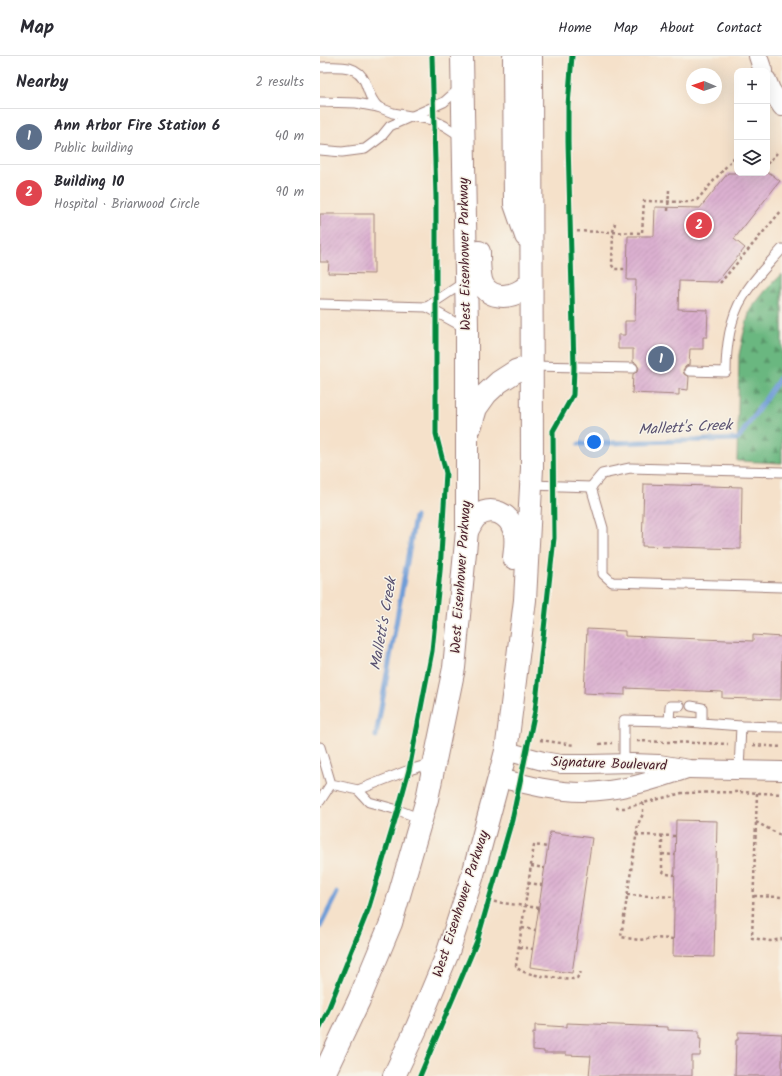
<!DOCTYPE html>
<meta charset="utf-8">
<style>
body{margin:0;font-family:Kalam,sans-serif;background:#f2f2f3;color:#2b2b33}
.controls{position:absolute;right:12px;top:12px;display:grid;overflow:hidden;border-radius:8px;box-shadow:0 4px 16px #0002}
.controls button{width:36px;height:36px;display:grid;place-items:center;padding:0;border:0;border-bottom:1px solid #e1e1e2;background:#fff;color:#2b2b33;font:20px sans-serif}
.compass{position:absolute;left:366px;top:12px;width:36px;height:36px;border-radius:50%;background:#fff;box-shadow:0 4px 16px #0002;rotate:272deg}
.you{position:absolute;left:274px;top:386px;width:14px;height:14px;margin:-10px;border:3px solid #fff;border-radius:50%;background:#1a73e8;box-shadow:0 0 0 6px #1a73e833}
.badge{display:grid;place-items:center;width:26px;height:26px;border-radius:50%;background:#ea580c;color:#fff;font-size:13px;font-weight:700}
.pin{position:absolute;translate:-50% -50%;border:2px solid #fff;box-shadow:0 1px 4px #0006}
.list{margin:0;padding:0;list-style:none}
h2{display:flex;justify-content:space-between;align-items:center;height:52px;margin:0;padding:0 16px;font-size:17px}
h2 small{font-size:13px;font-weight:400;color:#7c7c81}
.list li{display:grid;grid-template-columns:26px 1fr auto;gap:12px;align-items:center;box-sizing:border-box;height:56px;padding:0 16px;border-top:1px solid #e1e1e2}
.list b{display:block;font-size:15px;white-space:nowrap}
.list p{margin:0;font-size:13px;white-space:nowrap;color:#7c7c81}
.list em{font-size:13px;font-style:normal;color:#7c7c81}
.icon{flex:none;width:22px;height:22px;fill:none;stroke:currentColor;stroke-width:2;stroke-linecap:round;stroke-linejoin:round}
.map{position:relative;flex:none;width:462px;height:1020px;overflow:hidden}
header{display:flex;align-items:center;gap:24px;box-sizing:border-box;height:56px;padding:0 20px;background:#fff;border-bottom:1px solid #e1e1e2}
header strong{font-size:19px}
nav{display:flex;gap:22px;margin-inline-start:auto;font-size:14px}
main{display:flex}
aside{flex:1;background:#fff}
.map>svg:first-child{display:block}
.forest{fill:url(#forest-firs);stroke:#5a6b56}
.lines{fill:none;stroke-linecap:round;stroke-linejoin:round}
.stream{stroke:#6f9dd7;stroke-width:5}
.building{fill:url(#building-hatch)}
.service-casing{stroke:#a0807a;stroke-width:11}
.minor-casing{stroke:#a0807a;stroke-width:20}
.secondary-casing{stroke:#a0807a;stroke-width:24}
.path{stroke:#a0807a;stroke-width:2.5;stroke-dasharray:3 3;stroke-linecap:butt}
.service{stroke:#fff;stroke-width:9}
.minor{stroke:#fff;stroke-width:18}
.secondary{stroke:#fff;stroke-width:22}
.cycleway-casing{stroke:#f7f3e8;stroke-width:8}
.cycleway{stroke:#00873e;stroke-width:5}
.labels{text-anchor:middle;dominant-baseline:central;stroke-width:3;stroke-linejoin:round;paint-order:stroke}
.street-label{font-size:14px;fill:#4a1f2b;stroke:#f7f3e8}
.water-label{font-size:15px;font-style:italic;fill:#595170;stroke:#f7f3e8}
</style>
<header>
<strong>Map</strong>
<nav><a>Home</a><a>Map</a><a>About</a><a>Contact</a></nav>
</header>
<main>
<aside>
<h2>Nearby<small>2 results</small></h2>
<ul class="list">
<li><span class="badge" style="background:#5c6f8a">1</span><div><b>Ann Arbor Fire Station 6</b><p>Public building</p></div><em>40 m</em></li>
<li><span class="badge" style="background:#e0444e">2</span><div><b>Building 10</b><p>Hospital · Briarwood Circle</p></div><em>90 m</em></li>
</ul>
</aside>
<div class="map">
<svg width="462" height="1020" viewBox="0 0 462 1020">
<defs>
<pattern id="forest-firs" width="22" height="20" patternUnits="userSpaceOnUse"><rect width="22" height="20" fill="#6ab780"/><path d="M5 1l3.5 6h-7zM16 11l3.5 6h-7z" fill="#599469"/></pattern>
<pattern id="building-hatch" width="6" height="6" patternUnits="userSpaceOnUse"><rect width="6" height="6" fill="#dbb0d0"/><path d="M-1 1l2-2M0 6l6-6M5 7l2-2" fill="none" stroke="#bd97b3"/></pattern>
</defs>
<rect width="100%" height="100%" fill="#f7f3e8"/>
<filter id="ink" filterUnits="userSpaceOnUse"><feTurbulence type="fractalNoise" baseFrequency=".025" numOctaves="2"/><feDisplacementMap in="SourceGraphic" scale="8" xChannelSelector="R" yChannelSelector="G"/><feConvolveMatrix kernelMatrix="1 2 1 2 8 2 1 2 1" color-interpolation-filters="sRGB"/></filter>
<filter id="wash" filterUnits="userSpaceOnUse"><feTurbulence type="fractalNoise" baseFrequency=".012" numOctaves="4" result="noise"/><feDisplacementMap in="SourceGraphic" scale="16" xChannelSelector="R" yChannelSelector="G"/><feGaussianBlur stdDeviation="0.9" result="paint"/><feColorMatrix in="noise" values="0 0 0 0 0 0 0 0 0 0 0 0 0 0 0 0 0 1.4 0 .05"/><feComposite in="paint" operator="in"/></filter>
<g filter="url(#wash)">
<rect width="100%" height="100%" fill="#f5e1ca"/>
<polygon class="forest" points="462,218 462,407 417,405 419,299 423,280 430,254 446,234"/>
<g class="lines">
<g class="stream">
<polyline points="259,388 418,383 462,319"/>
<polyline points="56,680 95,461"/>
<polyline points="0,871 17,837"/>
</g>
</g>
<g id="blocks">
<g class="building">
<polygon points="408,117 450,117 460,125 414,183 425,192 397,226 359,225 358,253 388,254 387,281 383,281 383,293 370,293 369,309 366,310 363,314 364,318 369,321 368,334 359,333 359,339 312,337 313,318 318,315 319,312 316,307 313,306 313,293 298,293 298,279 305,279 305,265 315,265 316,224 307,224 308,180 334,180 335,151 380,152"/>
<polygon points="0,158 54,158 54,218 8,217 9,206 0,206"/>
<polygon points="324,428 422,431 421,493 322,490"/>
<polygon points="267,573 305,575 305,580 433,585 433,579 462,581 461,644 402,642 402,636 305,632 305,639 264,637"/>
<polygon points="356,764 397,765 394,901 353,900"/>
<polygon points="230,776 272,782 252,917 210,911"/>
<polygon points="247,967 348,971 348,974 379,975 379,983 381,983 380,1000 372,1000 372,1020 269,1020 271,1000 246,999 246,997 224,997 224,995 213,994 213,977 215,977 215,969 247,971"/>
<polygon points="418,976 462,978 462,1020 415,1020 416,984 418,984"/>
</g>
</g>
</g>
<g filter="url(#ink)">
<use href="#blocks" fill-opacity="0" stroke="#a0807a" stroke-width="1"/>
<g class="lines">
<g class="service-casing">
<g id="service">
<path d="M0,11c17,0 37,-4 45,15 4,10 5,17 13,25"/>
<polyline points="0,46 36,47 58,51 73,57 113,64 125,70 142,81"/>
<polyline points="0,94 22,96 45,93 61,81 70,70 124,46 141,31"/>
<polyline points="0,248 107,251 145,272"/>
<polyline points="107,251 146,225"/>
<polyline points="211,310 313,312"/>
<path d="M369,315l37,1c0,-24 4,-55 17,-75 10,-18 26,-33 39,-48"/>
<polyline points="211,429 271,431"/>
<polyline points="271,431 283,472 283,518 292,526 462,531"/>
<polyline points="271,431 282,418 310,412 462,416"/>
<polyline points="360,650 350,650 349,665 382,667"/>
<polyline points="371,650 382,652 382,667 421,670 419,714"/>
<polyline points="421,670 462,671"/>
<polyline points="0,691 11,728 38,734 89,714 113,707"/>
<polyline points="304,707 304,664 349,665"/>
<polyline points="38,734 49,746 78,754 101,763"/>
<polyline points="0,745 11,728"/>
</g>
</g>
<g class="minor-casing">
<g id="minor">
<polyline points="438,0 443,15"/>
<polyline points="447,24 451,34 462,51"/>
<polyline points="186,695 223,705 241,708 269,708 312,707 339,708 369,713 462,715"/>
<path d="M179,722c27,6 55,14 83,14 36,0 71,-11 105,-23"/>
</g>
</g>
<g class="secondary-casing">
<g id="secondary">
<polyline points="194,0 195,148 206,180"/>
<path d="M159,196c0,9 0,19 2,28 5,19 27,19 41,10 3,-2 6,-5 9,-8"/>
<polyline points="151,369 156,352 166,338 179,326 196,315 211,310"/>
<path d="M147,475c3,-5 6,-12 10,-15 15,-11 32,-2 37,14 3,9 1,19 0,28"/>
<polyline points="3,1020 39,944 71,867 107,743 134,612 147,475 147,272 142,0"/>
<polyline points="74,1020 97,971 127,899 152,822 179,722 186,695 189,673 205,544 212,412 211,0"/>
</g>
</g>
<g class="path">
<polyline points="447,108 457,97"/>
<polyline points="348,155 349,134"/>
<polyline points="295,167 293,176 292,209 294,213 307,213"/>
<polyline points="251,175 322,177 324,145 367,146 377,144 417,98"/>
<polyline points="400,227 462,154"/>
<polyline points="220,684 254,689"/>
<polyline points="317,685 408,688"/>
<polyline points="279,688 292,687"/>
<polyline points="433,689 462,691"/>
<polyline points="437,737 432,882 450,885 462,883"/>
<polyline points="323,747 323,758 318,768 301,881 319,884 334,882 353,883"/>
<polyline points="296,752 304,752 362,737 419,736 462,738"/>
<polyline points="436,766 462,780"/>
<polyline points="316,779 356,780"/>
<polyline points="342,779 342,815 346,818 355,819"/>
<polyline points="342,798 355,799"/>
<polyline points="211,810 225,812"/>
<polyline points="208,827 222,829"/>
<polyline points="307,839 355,841"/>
<polyline points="434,840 462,841"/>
<polyline points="168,845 205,850 214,789 228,791"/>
<path d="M219,852l-14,-2 -9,59c1,3 1,3 4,5 9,6 41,8 53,9l4,-1 4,-6"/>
<polyline points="202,872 216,874"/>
<polyline points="199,891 213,893"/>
</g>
<use href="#service" class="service"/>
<use href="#minor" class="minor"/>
<use href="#secondary" class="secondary"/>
<g class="cycleway-casing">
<g id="cycleway">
<polyline points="0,971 8,954 48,854 78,754 89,714 112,595 120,515 126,417 116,378 116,141 112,0"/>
<polyline points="100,1020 157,885 192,764 200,726 215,655 234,482 233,375 253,339 254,311 248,86 248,49 252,0"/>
</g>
</g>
<use href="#cycleway" class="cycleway"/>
</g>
</g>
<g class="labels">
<g class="street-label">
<text transform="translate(145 198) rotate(-91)">West Eisenhower Parkway</text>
<text transform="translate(141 521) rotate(-86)">West Eisenhower Parkway</text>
<text transform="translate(289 708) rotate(2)">Signature Boulevard</text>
<text transform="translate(141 848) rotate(-72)">West Eisenhower Parkway</text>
</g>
<g class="water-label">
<text transform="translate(365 372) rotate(-3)">Mallett's Creek</text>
<text transform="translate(64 568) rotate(-80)">Mallett's Creek</text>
</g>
</g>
</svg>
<div class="controls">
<button>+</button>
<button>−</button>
<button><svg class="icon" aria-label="layers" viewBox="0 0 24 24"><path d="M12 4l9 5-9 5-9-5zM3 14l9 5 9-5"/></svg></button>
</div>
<svg class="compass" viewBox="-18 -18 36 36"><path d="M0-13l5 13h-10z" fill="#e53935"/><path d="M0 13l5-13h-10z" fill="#7c7c81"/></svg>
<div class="you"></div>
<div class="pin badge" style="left:341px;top:303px;background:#5c6f8a">1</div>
<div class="pin badge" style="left:379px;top:169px;background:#e0444e">2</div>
</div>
</main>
